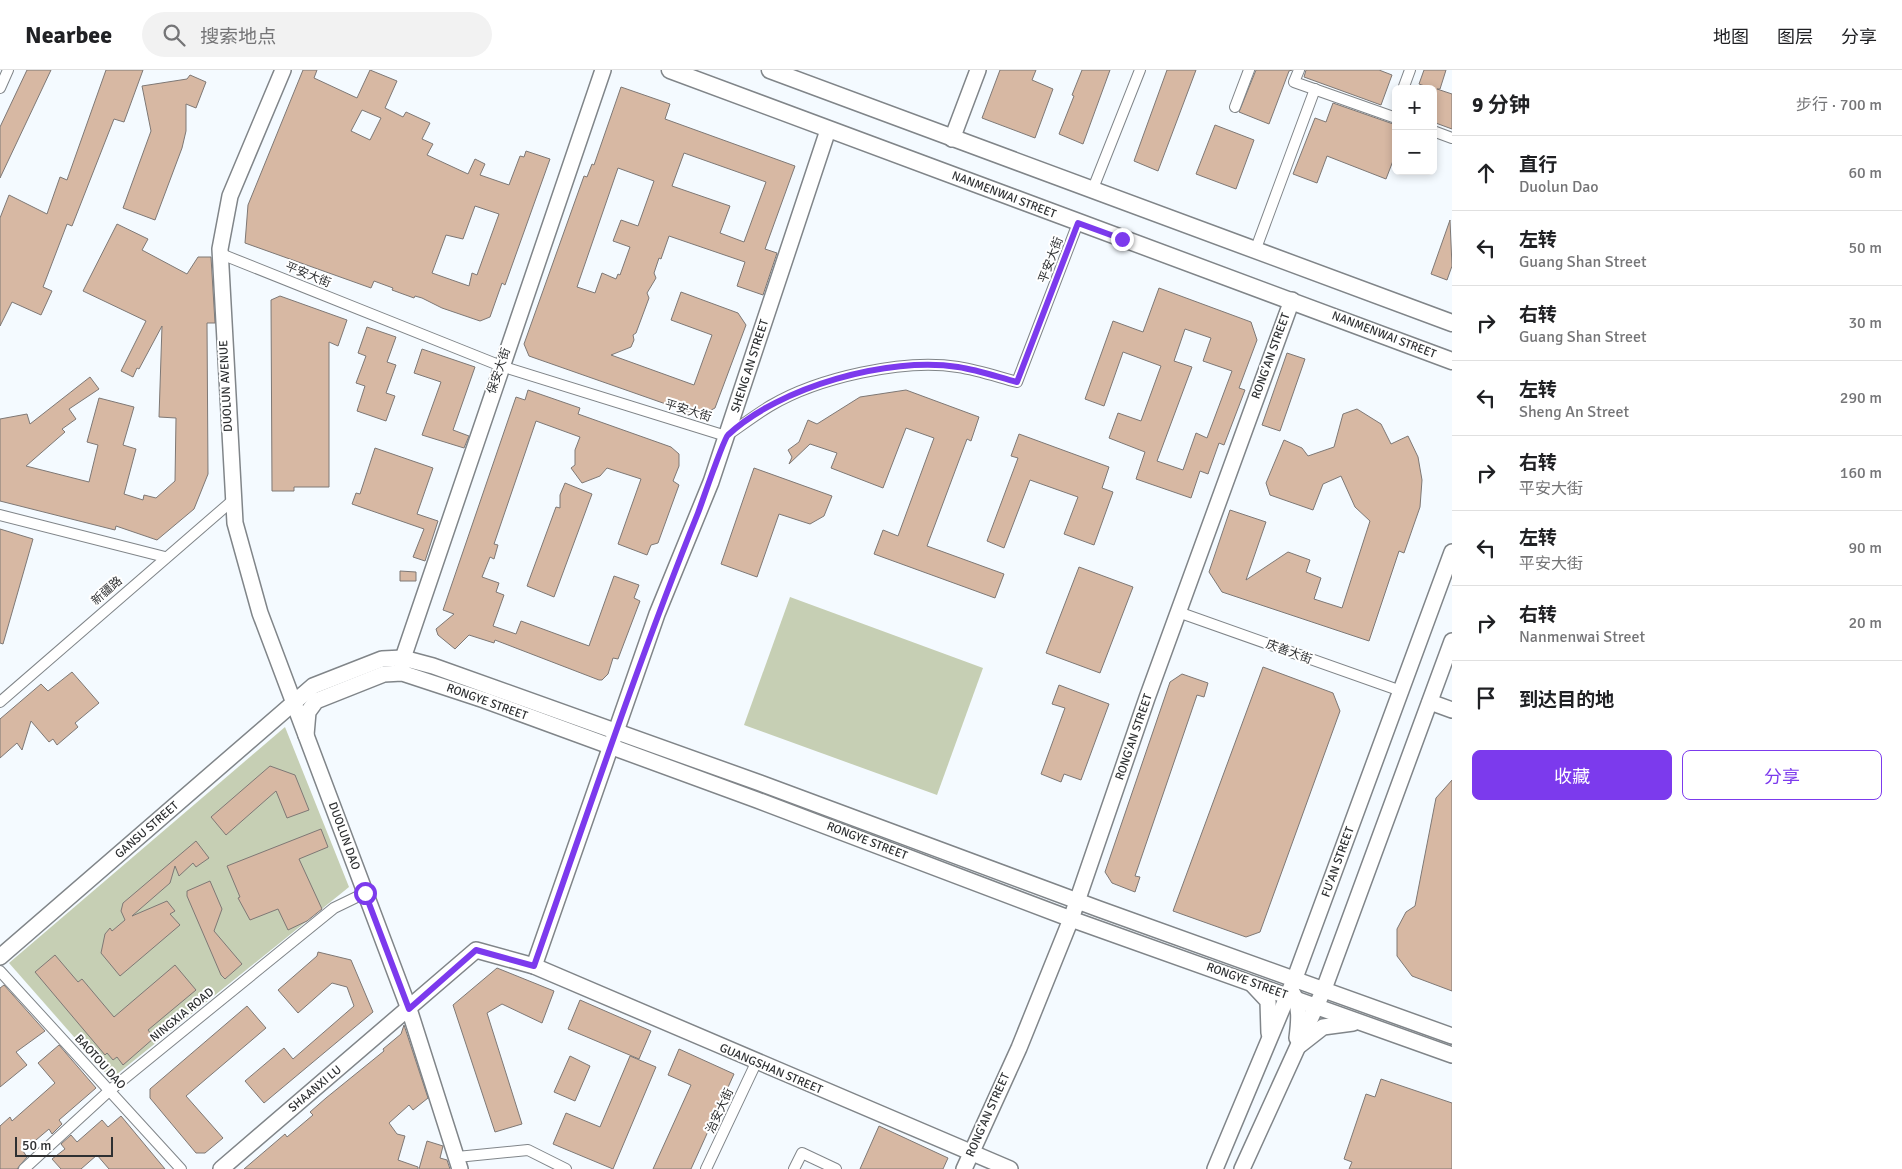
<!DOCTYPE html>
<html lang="zh">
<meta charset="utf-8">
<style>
body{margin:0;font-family:Signika,"Noto Sans SC",sans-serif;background:#f2f2f2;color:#202124}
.controls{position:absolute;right:15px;top:15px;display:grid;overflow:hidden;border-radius:8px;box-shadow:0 2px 8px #0003}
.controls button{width:45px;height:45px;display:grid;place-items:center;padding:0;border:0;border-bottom:1px solid #e0e0e0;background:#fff;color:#202124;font:25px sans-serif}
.scale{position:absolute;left:15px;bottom:12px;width:98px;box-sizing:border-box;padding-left:5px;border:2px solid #2e3032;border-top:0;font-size:14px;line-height:18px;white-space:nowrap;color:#2e3032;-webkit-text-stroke:4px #fff;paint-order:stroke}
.stop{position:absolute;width:15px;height:15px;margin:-11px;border:4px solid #7c3aed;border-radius:50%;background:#fff}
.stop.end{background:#7c3aed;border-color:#fff;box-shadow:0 1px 5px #0008}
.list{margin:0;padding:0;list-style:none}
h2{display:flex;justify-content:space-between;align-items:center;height:65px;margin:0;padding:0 20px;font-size:21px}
h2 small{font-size:16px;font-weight:400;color:#757577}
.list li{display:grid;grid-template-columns:32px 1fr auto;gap:15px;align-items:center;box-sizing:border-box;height:75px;padding:0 20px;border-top:1px solid #e0e0e0}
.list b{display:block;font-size:19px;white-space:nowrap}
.list p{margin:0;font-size:16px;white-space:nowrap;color:#757577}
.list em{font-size:16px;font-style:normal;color:#757577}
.actions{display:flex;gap:10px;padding:15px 20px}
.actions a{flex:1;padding:11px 0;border:1px solid #7c3aed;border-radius:8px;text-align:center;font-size:18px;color:#7c3aed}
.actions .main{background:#7c3aed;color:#fff}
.icon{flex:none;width:28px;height:28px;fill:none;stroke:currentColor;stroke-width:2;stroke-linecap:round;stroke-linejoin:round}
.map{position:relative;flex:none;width:1452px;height:1099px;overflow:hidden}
header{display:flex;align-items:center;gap:30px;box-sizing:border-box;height:70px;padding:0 25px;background:#fff;border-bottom:1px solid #e0e0e0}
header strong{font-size:24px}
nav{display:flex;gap:28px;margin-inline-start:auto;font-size:18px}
.search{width:350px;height:45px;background:#f2f2f2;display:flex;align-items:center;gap:12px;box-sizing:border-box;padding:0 18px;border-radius:28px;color:#757577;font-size:19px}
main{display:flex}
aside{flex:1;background:#fff}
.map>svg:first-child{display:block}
.green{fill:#c6cfb4}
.building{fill:#d7b8a3;stroke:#7e7875;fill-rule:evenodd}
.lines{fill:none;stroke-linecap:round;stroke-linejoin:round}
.street-casing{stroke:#808589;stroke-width:12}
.secondary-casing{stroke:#808589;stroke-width:18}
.primary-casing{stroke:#808589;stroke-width:19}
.street{stroke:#fff;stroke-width:10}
.secondary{stroke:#fff;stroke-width:15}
.primary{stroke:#fff;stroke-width:16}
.route{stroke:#7c3aed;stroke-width:6}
.labels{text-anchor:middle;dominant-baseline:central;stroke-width:4;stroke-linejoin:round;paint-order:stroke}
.street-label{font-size:12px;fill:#2e3032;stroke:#fff}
</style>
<header>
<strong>Nearbee</strong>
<div class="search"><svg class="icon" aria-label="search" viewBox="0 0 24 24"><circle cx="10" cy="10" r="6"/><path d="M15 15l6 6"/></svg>搜索地点</div>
<nav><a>地图</a><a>图层</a><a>分享</a></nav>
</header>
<main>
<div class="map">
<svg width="1452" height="1099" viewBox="0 0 1452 1099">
<rect width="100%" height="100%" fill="#f4faff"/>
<g class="green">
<polygon points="790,527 983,598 937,725 744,655"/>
<polygon points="285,657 349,817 111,1009 9,893"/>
</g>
<g class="building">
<polygon points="27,0 51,0 0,108 0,57"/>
<polygon points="106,0 143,0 124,52 114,49 72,156 67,154 43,217 52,221 41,245 12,232 0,256 0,148 9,125 47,144 60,107 67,110"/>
<path d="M303,0h14l-3,8 43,20 13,-28 27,11 -12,27 18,9 3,-5 24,11 -8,16 11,5 -6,11 41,19 7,-15 10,5 -5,11 29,10 11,-29 4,1 2,-6 24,8 -45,126 -3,-2 -12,34 -10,4 -38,-13 -20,-10 -7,-2 -1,2 -22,-8 1,-2 -19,-7 -3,7 -126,-45 3,-38zM362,40l19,8 -11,22 -19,-9zM475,136l24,8 -22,61 -5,-2 -3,13 -37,-13 14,-38 17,4z"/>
<polygon points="1000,0 1036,0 1032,10 1053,19 1035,68 982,48"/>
<polygon points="1082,0 1110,0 1083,74 1059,64 1074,26 1072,25"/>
<polygon points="1167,0 1196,0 1158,101 1134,91"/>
<polygon points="1256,0 1292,0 1289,1 1269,54 1239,42"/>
<polygon points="1306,0 1379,0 1392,5 1381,35 1304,7"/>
<polygon points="1424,0 1446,0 1440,19 1437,19 1452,24 1452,59 1433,52 1433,19 1419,14"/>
<polygon points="190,5 206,12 196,38 186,34 186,61 182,78 155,150 123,138 151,61 142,16 187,9"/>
<path d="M621,17l49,17 -5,15 130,47 -30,83 12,4 -14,42 -26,-9 8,-24 -76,-26 -8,23 -2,-1 -5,15 2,5 -9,15 2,5 -13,35 -3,2 1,5 -3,7 -20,8 83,30 18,-50 -41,-15 10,-28 57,21 8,12 -31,83 -15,8 -171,-60 -5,-12 60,-168 3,1 5,-13 2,1zM684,83l82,29 -22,60 -24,-9 10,-27 -58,-20zM618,98l36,13 -16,45 -17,-6 -8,21 17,6 -10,28 -2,-1 -2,5 -14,-6 -7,20 -18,-6z"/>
<polygon points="1333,33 1396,55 1396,83 1386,109 1327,86 1317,113 1293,104 1315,48 1326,52"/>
<polygon points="1215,55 1254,70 1236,119 1196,104"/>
<polygon points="1450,150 1452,196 1447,210 1431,204"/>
<polygon points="117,154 148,169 142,180 187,204 198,187 211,187 215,253 207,253 208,404 194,439 157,470 116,456 115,460 0,431 0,349 27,344 30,354 90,307 99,319 69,339 76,349 62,359 65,362 26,396 89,412 98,375 87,372 99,328 134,337 123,375 136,379 124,424 143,430 144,425 156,428 175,411 176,348 159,347 162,256 139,299 137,298 133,307 121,301 146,251 83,221"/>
<path d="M1159,218l92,34 6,18 -18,48 6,2 -21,55 -5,-2 -11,31 -8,-3 -9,27 -55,-19 9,-27 -36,-14 9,-25 23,8 20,-55 -38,-14 -19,54 -19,-7 28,-78 30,11zM1185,259l26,9 -8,23 29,10 -25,67 -11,-5 -13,37 -26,-9 35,-94 -18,-6z"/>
<polygon points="280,226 347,250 338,276 329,272 329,417 294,417 294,421 272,421 271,230"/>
<polygon points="367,257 396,267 387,292 396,295 386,323 395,326 386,351 357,341 365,316 356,313 366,286 358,283"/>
<polygon points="422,279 475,297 453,360 469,366 464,378 422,365 441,312 414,303"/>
<polygon points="1287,283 1305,289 1280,361 1262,355"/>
<polygon points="528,320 580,338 578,344 671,377 679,384 679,396 673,411 679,415 658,473 651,475 647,485 618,474 641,409 607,398 600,406 582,413 571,398 575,395 575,380 580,367 536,351 494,474 498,475 494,489 490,487 482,507 499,513 496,522 504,525 493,556 516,564 521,551 589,576 614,506 639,515 634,528 640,531 618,589 613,588 608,604 602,610 599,610 495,570 494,573 469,565 455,579 438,565 436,559 454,544 443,540 516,327 525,330"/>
<polygon points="906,320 979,347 971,371 967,369 927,476 1004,504 995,528 874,484 883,460 898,466 934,368 906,358 883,418 831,398 837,383 810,374 789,394 792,387 788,380 799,372 808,350 817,354 860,327"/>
<polygon points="1357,339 1381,354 1391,374 1408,366 1418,387 1422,410 1420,437 1404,483 1399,481 1369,571 1222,522 1209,502 1230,440 1266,452 1246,510 1288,482 1310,490 1306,502 1321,508 1314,529 1342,538 1370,451 1355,437 1341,406 1323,414 1313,440 1270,425 1266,413 1284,370 1302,378 1308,386 1334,377 1343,344"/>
<polygon points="1019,364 1109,397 1102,418 1113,422 1094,475 1064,464 1078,427 1030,410 1004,478 987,471 1018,388 1011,386"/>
<polygon points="375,378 433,398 417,444 438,451 425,491 413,487 424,459 352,434 356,423 360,424"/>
<polygon points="754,398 832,426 824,446 810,454 779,444 757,507 721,494"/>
<polygon points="565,413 592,424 554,527 527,516 556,437 560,438 560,425"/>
<polygon points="0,459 33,469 3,574 0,573"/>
<polygon points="1079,497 1133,517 1100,603 1046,583"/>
<polygon points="400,501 416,502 416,511 400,511"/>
<polygon points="1263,597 1333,623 1340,641 1260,862 1246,867 1173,841"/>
<polygon points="72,602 99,633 75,653 78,657 57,675 53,669 49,672 31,651 22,680 17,673 0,688 0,649 41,614 48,621"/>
<polygon points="1182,604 1208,613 1204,627 1197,625 1135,806 1140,807 1135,822 1112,813 1105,802 1170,612"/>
<polygon points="1059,615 1109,634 1081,710 1064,704 1061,712 1041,704 1065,638 1052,634"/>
<polygon points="270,696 295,705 309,740 287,748 276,721 226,765 211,747"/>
<polygon points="1452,710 1452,921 1412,906 1397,886 1397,859 1406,842 1415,836 1436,728"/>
<polygon points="321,759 328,777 299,789 322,839 307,851 288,860 278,839 250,850 238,828 240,827 227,796"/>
<polygon points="196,771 209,788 196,797 193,793 179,806 175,796 170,813 132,846 167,831 175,841 170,844 180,855 120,906 101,883 105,864 110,858 112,861 125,850 121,841 123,833"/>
<polygon points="210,811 222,839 214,861 242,894 225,909 221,905 187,826 187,821"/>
<polygon points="318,882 351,890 373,942 264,1033 245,1011 284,978 293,989 354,936 347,917 332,913 298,943 278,920 317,886"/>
<polygon points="55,885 78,912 82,909 114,947 175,895 196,920 148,960 154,968 123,995 117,987 113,990 107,983 105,985 35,902"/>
<polygon points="497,898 554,921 542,953 502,934 487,943 522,1054 495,1062 453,935"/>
<polygon points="4,915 45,961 16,982 27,995 0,1017 0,918"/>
<polygon points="580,930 651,961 639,989 568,959"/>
<polygon points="247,936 266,958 186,1026 223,1068 205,1083 196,1083 150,1028 150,1019"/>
<polygon points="404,955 428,1028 413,1040 409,1035 389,1053 397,1064 405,1066 398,1090 418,1097 418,1099 244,1099 285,1064 287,1067 313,1045 310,1042 326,1028 384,981 383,979 401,964"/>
<polygon points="59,975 96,1018 59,1050 62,1054 52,1064 49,1059 23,1081 27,1087 17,1099 0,1099 0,1056 10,1047 12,1051 55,1013 38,993"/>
<polygon points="679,979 734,1004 691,1099 653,1099 691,1015 668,1005"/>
<polygon points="570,986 590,996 575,1031 554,1022"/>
<polygon points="630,986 656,997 613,1099 553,1074 566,1043 600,1057"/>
<polygon points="1381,1009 1452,1033 1452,1099 1349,1099 1352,1092 1344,1089 1366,1024 1375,1027"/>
<polygon points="121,1046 165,1099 109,1099 97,1085 81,1099 61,1099 52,1089 65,1079 61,1074 71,1065 77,1072 102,1050 108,1057"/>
<polygon points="879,1056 948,1088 943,1099 860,1099"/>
<polygon points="427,1071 443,1076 440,1088 447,1090 450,1099 419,1099"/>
</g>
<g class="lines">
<g class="street-casing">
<g id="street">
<polyline points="1299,0 1294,12 1396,48"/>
<polyline points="0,18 8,0"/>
<polyline points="1403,19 1410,0"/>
<polyline points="1235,37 1249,0"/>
<polyline points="1433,61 1452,68"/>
<polyline points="1092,121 1140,0"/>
<polyline points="1255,181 1315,19"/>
<path d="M221,184l280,112 225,70c15,-10 29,-21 44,-30 47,-28 134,-48 188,-39 20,3 40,10 59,15l61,-159"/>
<polyline points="0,445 165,487"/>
<polyline points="1178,542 1401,621"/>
<polyline points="0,632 232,431"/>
<polyline points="0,901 181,1099"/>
<polyline points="457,1087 528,1080 566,1099"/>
<polyline points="24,1099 109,1021 334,838 365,823"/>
<polyline points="706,1099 756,993"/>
<polyline points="794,1099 802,1083 836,1099"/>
</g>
</g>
<g class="secondary-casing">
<g id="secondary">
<polyline points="283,0 230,126 220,179 235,453 260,543 409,939 460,1099"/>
<polyline points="952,69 978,0"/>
<polyline points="402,598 403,588 603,0"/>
<polyline points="1430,632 1452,640"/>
<polyline points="306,665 308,642 316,631 384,604 402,603 484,630 757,730 1071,849 1452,985"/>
<polyline points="0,887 313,616 382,589 403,588 433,596 760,713 1099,839 1452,966"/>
<polyline points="534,896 657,544 711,412 828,60"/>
<polyline points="1253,915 1268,931 1269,963"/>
<path d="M1292,922c9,14 7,30 5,46"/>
<polyline points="1300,975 1323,957 1353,953"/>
<polyline points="221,1099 476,880 534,896 1010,1099"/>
<polyline points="964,1099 1019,978 1071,849 1147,628 1292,230"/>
<polyline points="1215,1099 1295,908 1452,482"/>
<polyline points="1242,1099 1324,919 1452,571"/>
</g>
</g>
<g class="primary-casing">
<g id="primary">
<polyline points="670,0 1452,291"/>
<polyline points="770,0 1452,253"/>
</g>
</g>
<use href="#street" class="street"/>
<use href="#secondary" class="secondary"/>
<use href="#primary" class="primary"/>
</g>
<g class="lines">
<path class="route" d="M365,823l44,116 67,-59 58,16c53,-151 104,-304 164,-453 5,-13 25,-73 30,-78 51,-48 161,-79 230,-68 20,3 40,10 59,15l61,-159 44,16"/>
</g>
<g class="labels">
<g class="street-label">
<text transform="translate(1004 125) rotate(21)">NANMENWAI STREET</text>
<text transform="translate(1051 190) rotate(-69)">平安大街</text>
<text transform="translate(308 205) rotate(22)">平安大街</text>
<text transform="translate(1384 265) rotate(21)">NANMENWAI STREET</text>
<text transform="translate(1271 286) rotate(-70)">RONG'AN STREET</text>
<text transform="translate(750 296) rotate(-72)">SHENG AN STREET</text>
<text transform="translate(499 301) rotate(-71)">保安大街</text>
<text transform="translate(226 316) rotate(-93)">DUOLUN AVENUE</text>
<text transform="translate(688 341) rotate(17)">平安大街</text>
<text transform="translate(107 521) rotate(-41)">新疆路</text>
<text transform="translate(1289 582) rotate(20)">庆善大街</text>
<text transform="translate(487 632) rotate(20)">RONGYE STREET</text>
<text transform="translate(1134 667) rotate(-71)">RONG'AN STREET</text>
<text transform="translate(147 760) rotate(-41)">GANSU STREET</text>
<text transform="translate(344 766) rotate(70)">DUOLUN DAO</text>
<text transform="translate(867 771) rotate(21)">RONGYE STREET</text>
<text transform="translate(1338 792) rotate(-70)">FU'AN STREET</text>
<text transform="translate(1247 911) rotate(20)">RONGYE STREET</text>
<text transform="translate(182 945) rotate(-39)">NINGXIA ROAD</text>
<text transform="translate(100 992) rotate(48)">BAOTOU DAO</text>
<text transform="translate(771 999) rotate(23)">GUANGSHAN STREET</text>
<text transform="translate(315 1019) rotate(-40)">SHAANXI LU</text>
<text transform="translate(720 1041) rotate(-65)">治安大街</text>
<text transform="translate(988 1045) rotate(-66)">RONG'AN STREET</text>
</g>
</g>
</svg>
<div class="controls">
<button>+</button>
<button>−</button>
</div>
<div class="scale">50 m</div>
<div class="stop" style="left:365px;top:823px"></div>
<div class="stop end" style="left:1122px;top:169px"></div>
</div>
<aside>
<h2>9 分钟<small>步行 · 700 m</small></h2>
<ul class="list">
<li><svg class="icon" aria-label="ahead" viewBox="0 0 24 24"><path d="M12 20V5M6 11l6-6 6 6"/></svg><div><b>直行</b><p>Duolun Dao</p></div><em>60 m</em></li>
<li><svg class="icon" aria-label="left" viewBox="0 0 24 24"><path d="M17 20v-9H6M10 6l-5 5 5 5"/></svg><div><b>左转</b><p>Guang Shan Street</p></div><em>50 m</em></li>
<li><svg class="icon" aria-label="right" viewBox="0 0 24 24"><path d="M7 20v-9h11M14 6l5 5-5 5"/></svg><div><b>右转</b><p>Guang Shan Street</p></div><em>30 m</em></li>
<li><svg class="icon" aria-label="left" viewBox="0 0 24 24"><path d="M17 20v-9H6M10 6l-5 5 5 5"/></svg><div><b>左转</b><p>Sheng An Street</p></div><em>290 m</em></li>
<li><svg class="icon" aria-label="right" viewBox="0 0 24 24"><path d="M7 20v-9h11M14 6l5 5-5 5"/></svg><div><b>右转</b><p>平安大街</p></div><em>160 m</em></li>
<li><svg class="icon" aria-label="left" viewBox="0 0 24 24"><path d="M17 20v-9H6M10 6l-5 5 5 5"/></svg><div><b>左转</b><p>平安大街</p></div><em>90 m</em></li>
<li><svg class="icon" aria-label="right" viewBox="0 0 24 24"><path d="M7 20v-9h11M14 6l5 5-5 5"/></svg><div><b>右转</b><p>Nanmenwai Street</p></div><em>20 m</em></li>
<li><svg class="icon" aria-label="arrive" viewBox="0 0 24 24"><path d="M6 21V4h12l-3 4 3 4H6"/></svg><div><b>到达目的地</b></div></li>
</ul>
<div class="actions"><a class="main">收藏</a><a>分享</a></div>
</aside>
</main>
